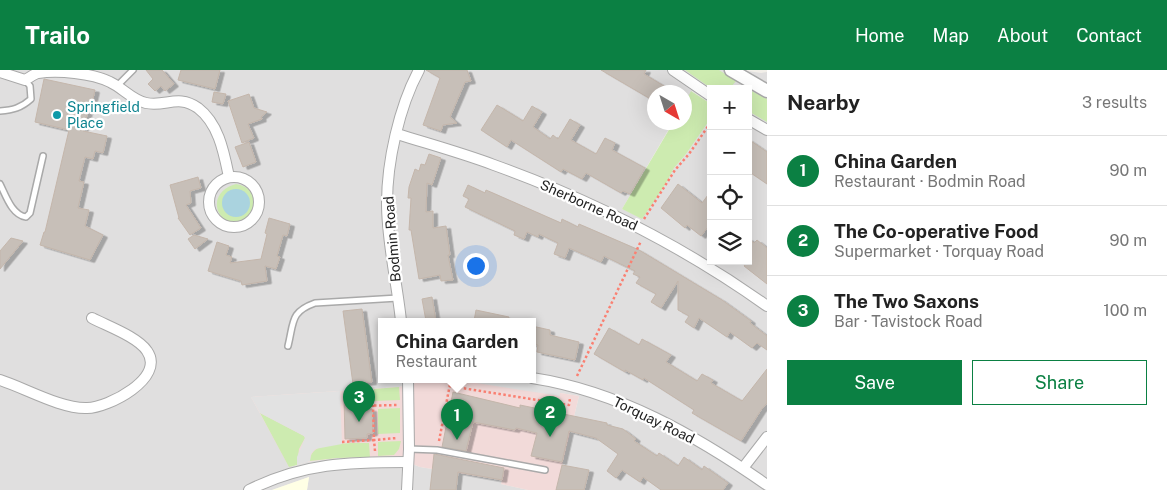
<!DOCTYPE html>
<meta charset="utf-8">
<style>
body{margin:0;font-family:"Public Sans",sans-serif;background:#f6f6f6;color:#222}
.controls{position:absolute;right:15px;top:15px;display:grid;overflow:hidden;border-radius:0px;box-shadow:0 5px 20px #0002}
.controls button{width:45px;height:45px;display:grid;place-items:center;padding:0;border:0;border-bottom:1px solid #e0e0e0;background:#fff;color:#222;font:25px sans-serif}
.compass{position:absolute;left:647px;top:15px;width:45px;height:45px;border-radius:50%;background:#fff;box-shadow:0 5px 20px #0002;rotate:141deg}
.you{position:absolute;left:475px;top:195px;width:18px;height:18px;margin:-12px;border:4px solid #fff;border-radius:50%;background:#1a73e8;box-shadow:0 0 0 8px #1a73e833}
.badge{display:grid;place-items:center;width:32px;height:32px;border-radius:50%;background:#0b8043;color:#fff;font-size:16px;font-weight:700}
.pin{position:absolute;translate:-50% -41px;filter:drop-shadow(0 1px 2px #0008)}
.pin::after{content:'';position:absolute;top:26px;width:18px;height:15px;background:inherit;clip-path:polygon(0 0,100% 0,50% 100%)}
.popup{position:absolute;left:378px;top:248px;width:158px;height:65px;box-sizing:border-box;display:grid;place-content:center;border-radius:0px;background:#fff;filter:drop-shadow(0 1px 4px #0005);font-size:16px;white-space:nowrap;color:#767676}
.popup b{font-size:19px;color:#222}
.popup::after{content:'';position:absolute;left:50%;top:100%;margin-left:-10px;border:10px solid transparent;border-top-color:#fff}
.list{margin:0;padding:0;list-style:none}
h2{display:flex;justify-content:space-between;align-items:center;height:65px;margin:0;padding:0 20px;font-size:21px}
h2 small{font-size:16px;font-weight:400;color:#767676}
.list li{display:grid;grid-template-columns:32px 1fr auto;gap:15px;align-items:center;box-sizing:border-box;height:70px;padding:0 20px;border-top:1px solid #e0e0e0}
.list b{display:block;font-size:19px;white-space:nowrap}
.list p{margin:0;font-size:16px;white-space:nowrap;color:#767676}
.list em{font-size:16px;font-style:normal;color:#767676}
.actions{display:flex;gap:10px;padding:15px 20px}
.actions a{flex:1;padding:11px 0;border:1px solid #0b8043;border-radius:0px;text-align:center;font-size:18px;color:#0b8043}
.actions .main{background:#0b8043;color:#fff}
.icon{flex:none;width:28px;height:28px;fill:none;stroke:currentColor;stroke-width:2;stroke-linecap:round;stroke-linejoin:round}
.map{position:relative;flex:none;width:767px;height:420px;overflow:hidden}
header{display:flex;align-items:center;gap:30px;box-sizing:border-box;height:70px;padding:0 25px;background:#0b8043;color:#fff}
header strong{font-size:24px}
nav{display:flex;gap:28px;margin-inline-start:auto;font-size:18px}
main{display:flex}
aside{flex:1;background:#fff}
.map>svg:first-child{display:block}
.residential{fill:#e0dfdf;fill-rule:evenodd}
.commercial{fill:#f2dad9}
.education{fill:#ffffe5}
.grass{fill:#cdebb0}
.parking{fill:#e2e2e2}
.water{fill:#aad3df}
.building{fill:#c7bfb8;stroke:#c4b6ab;filter:url(#shadow)}
.lines{fill:none;stroke-linecap:round;stroke-linejoin:round}
.service-casing{stroke:#a9a9a9;stroke-width:8}
.minor-casing{stroke:#a9a9a9;stroke-width:12}
.tertiary-casing{stroke:#a9a9a9;stroke-width:15}
.path{stroke:#fa8072;stroke-width:2.5;stroke-dasharray:2.5 2.5;stroke-linecap:butt}
.service{stroke:#fff;stroke-width:5}
.minor{stroke:#fff;stroke-width:10}
.tertiary{stroke:#fff;stroke-width:12}
.culture-dot{fill:#0f9aa8;stroke:#fff;stroke-width:2}
.labels{text-anchor:middle;dominant-baseline:central;stroke-width:4.5;stroke-linejoin:round;paint-order:stroke}
.culture-label{font-size:14px;fill:#0d838f;stroke:#fff;text-anchor:start}
.street-label{font-size:14px;fill:#222;stroke:#fff}
</style>
<header>
<strong>Trailo</strong>
<nav><a>Home</a><a>Map</a><a>About</a><a>Contact</a></nav>
</header>
<main>
<div class="map">
<svg width="767" height="420" viewBox="0 0 767 420">
<defs>
<filter id="shadow"><feDropShadow dx="4.5" dy="2.5" stdDeviation="0" flood-color="#0004"/></filter>
</defs>
<rect width="100%" height="100%" fill="#f2efe9"/>
<path class="residential" d="M0,0h741l20,3 6,-1v418h-211l23,-94 -74,-12 -49,-5h76v-58h-150v58h50l-33,8 -148,10 21,38 23,31 11,-4 31,-4 55,-2 28,11 82,13 -1,4 27,6h-221l2,-13 -37,13h-272zM711,19h37v172h-37v-143l-25,36 -12,14 -9,17 -23,33 -20,-9 51,-87h-19v-30h30l1,11 7,-12 19,13z"/>
<polygon class="commercial" points="432,309 456,309 505,314 579,326 556,420 528,420 501,414 502,410 420,397 392,386 337,388 306,392 289,397 251,327 399,317"/>
<polygon class="education" points="309,407 307,420 272,420 289,414"/>
<g class="grass">
<polygon points="685,0 719,0 736,11 731,17 732,19 712,19"/>
<polygon points="748,19 767,29 767,52 748,41"/>
<polygon points="691,21 711,34 711,48 686,84 674,98 665,115 642,149 622,139 673,53 684,52 685,33"/>
<path d="M236,114c31,5 20,46 -6,38 -5,-1 -9,-5 -11,-9 -7,-14 4,-26 17,-29z"/>
<polygon points="399,317 400,330 374,331 374,319"/>
<polygon points="400,338 400,363 378,364 378,339"/>
<polygon points="260,343 304,366 305,368 299,379 297,395 289,397"/>
<polygon points="401,371 399,379 394,385 378,386 378,372"/>
<path d="M369,373l1,14 -33,1 -27,3c0,-4 1,-7 4,-10 9,-9 42,-8 55,-8z"/>
</g>
<g class="parking">
<polygon points="465,309 532,309 560,312 560,326 464,311"/>
<polygon points="340,321 342,374 315,379 311,384 310,391 297,395 297,387 305,368 304,366 260,343 251,327"/>
</g>
<circle class="water" cx="236" cy="133" r="14"/>
<g class="building">
<polygon points="146,0 162,0 174,14 165,21 161,16 155,21 148,14 153,9"/>
<polygon points="181,0 220,0 215,19 178,10"/>
<polygon points="426,0 467,0 471,11 465,12 450,47 457,53 443,55 441,61 423,55 440,8"/>
<polygon points="601,0 646,0 644,4 674,22 654,22 654,31"/>
<polygon points="44,9 95,20 92,33 90,33 83,61 107,66 103,83 95,81 93,89 85,87 79,111 84,112 78,138 89,140 85,156 103,165 90,190 40,175 44,162 45,162 69,60 35,52"/>
<polygon points="214,22 226,24 223,34 212,32"/>
<polygon points="249,24 254,38 267,42 261,47 262,49 248,54 254,68 242,73 228,31"/>
<polygon points="497,35 523,51 532,36 542,42 533,57 550,69 553,65 558,69 570,49 580,55 571,70 596,84 605,68 615,73 612,80 645,98 630,124 623,121 621,123 586,103 582,109 563,99 561,102 511,70 507,77 481,60"/>
<polygon points="748,69 767,82 767,114 748,101"/>
<polygon points="249,72 256,92 243,97 235,77"/>
<polygon points="429,84 441,88 432,115 427,113 426,142 433,141 433,158 446,156 450,185 448,185 453,210 441,211 440,205 419,209 411,160 409,160 411,128 408,128 409,117 415,99 419,101 421,94 425,95"/>
<polygon points="198,107 201,118 190,121 191,133 186,135 201,158 190,165 178,148 179,148 170,115"/>
<polygon points="678,114 702,133 711,121 711,153 701,166 687,155 685,158 661,138"/>
<polygon points="468,115 485,123 486,120 561,153 562,149 578,157 579,154 639,180 722,230 751,251 750,253 767,266 767,280 757,273 752,278 730,262 727,267 699,248 694,258 685,252 689,246 678,240 678,211 661,238 651,232 656,224 636,213 640,207 633,204 635,201 604,186 601,192 569,178 565,188 554,184 558,173 539,164 538,167 527,162 524,169 514,165 515,161 465,137 469,129 463,126"/>
<polygon points="269,148 290,154 287,166 283,165 277,186 280,187 276,199 265,196 267,211 242,215 241,211 208,201 217,172 229,176 226,185 232,187 230,193 261,189 267,164 265,163"/>
<polygon points="194,165 208,169 195,179 188,169"/>
<polygon points="11,168 23,171 0,199 0,181"/>
<polygon points="748,168 754,173 757,170 767,178 767,214 744,196 748,191"/>
<polygon points="432,227 436,251 426,251 422,229"/>
<polygon points="362,239 372,312 353,314 343,241"/>
<polygon points="476,240 509,247 508,251 474,251"/>
<polygon points="532,256 550,260 550,265 579,272 575,290 537,282 538,275 532,274"/>
<polygon points="609,258 639,275 642,269 662,280 671,285 666,292 697,311 702,304 713,310 711,313 742,331 767,299 767,333 761,340 741,371 692,343 694,340 644,308 643,310 625,300 625,302 594,284"/>
<polygon points="453,322 520,338 520,335 607,353 607,355 623,359 636,369 634,371 657,386 659,383 678,396 684,387 702,400 704,396 728,413 723,420 661,420 643,407 640,412 622,400 616,408 607,401 618,384 596,368 569,361 562,392 531,386 537,363 516,358 515,360 473,352 466,381 442,377"/>
<polygon points="355,327 356,340 372,339 373,363 367,364 367,368 345,369 344,328"/>
<polygon points="434,384 504,398 502,410 458,402 456,420 430,420"/>
<polygon points="562,395 589,400 584,420 556,420"/>
</g>
<g class="lines">
<g class="service-casing">
<g id="service">
<polyline points="117,16 133,0"/>
<path d="M0,41c13,-1 21,-3 31,-12l-1,-13 -5,-6"/>
<path d="M0,114c6,12 12,31 26,33l4,-4 13,-57"/>
<path d="M288,276c6,-24 2,-34 27,-43l83,-5"/>
<polyline points="409,379 437,380 545,400"/>
</g>
</g>
<g class="minor-casing">
<g id="minor">
<polyline points="673,0 711,26"/>
<path d="M0,2l25,8c4,-2 9,-6 13,-7 20,-3 54,0 72,9 13,6 22,18 36,21 20,4 32,-9 52,5 21,16 26,45 31,69"/>
<polyline points="748,49 767,60"/>
<path d="M397,64c32,10 65,19 97,31 97,35 189,81 273,141"/>
<circle cx="234" cy="132" r="25"/>
<path d="M401,251c-4,-39 -14,-78 -14,-118 0,-41 12,-96 32,-133"/>
<path d="M532,308c86,13 165,58 235,107"/>
<path d="M0,310c25,8 61,29 87,28 21,0 79,-30 60,-57 -9,-14 -40,-25 -55,-33"/>
<polyline points="743,398 767,367"/>
<path d="M249,420c54,-27 99,-28 159,-28"/>
<polyline points="407,420 409,379 408,309"/>
</g>
</g>
<g class="tertiary-casing">
<polyline id="tertiary" points="731,0 767,21"/>
</g>
<g class="path">
<polyline points="644,149 675,100 689,84 711,52"/>
<polyline points="577,306 641,171"/>
<polyline points="449,316 569,335 570,328"/>
<polyline points="359,336 397,335"/>
<polyline points="439,371 451,309"/>
<polyline points="342,372 374,370 373,335"/>
<polyline points="375,381 374,370 397,368"/>
</g>
<use href="#service" class="service"/>
<use href="#minor" class="minor"/>
<use href="#tertiary" class="tertiary"/>
</g>
<circle class="culture-dot" cx="57" cy="45" r="5"/>
<g class="labels">
<g class="culture-label">
<text x="67" y="37">Springfield<tspan x="67" dy="16">Place</tspan></text>
</g>
<g class="street-label">
<text transform="translate(589 135) rotate(24)">Sherborne Road</text>
<text transform="translate(392 169) rotate(-95)">Bodmin Road</text>
<text transform="translate(654 350) rotate(26)">Torquay Road</text>
</g>
</g>
</svg>
<div class="controls">
<button>+</button>
<button>−</button>
<button><svg class="icon" aria-label="locate" viewBox="0 0 24 24"><circle cx="12" cy="12" r="6"/><path d="M12 2v4M12 18v4M2 12h4M18 12h4"/></svg></button>
<button><svg class="icon" aria-label="layers" viewBox="0 0 24 24"><path d="M12 4l9 5-9 5-9-5zM3 14l9 5 9-5"/></svg></button>
</div>
<svg class="compass" viewBox="-18 -18 36 36"><path d="M0-13l5 13h-10z" fill="#e53935"/><path d="M0 13l5-13h-10z" fill="#767676"/></svg>
<div class="you"></div>
<div class="pin badge" style="left:457px;top:370px">1</div>
<div class="popup"><b>China Garden</b>Restaurant</div>
<div class="pin badge" style="left:550px;top:367px">2</div>
<div class="pin badge" style="left:359px;top:352px">3</div>
</div>
<aside>
<h2>Nearby<small>3 results</small></h2>
<ul class="list">
<li><span class="badge">1</span><div><b>China Garden</b><p>Restaurant · Bodmin Road</p></div><em>90 m</em></li>
<li><span class="badge">2</span><div><b>The Co-operative Food</b><p>Supermarket · Torquay Road</p></div><em>90 m</em></li>
<li><span class="badge">3</span><div><b>The Two Saxons</b><p>Bar · Tavistock Road</p></div><em>100 m</em></li>
</ul>
<div class="actions"><a class="main">Save</a><a>Share</a></div>
</aside>
</main>
